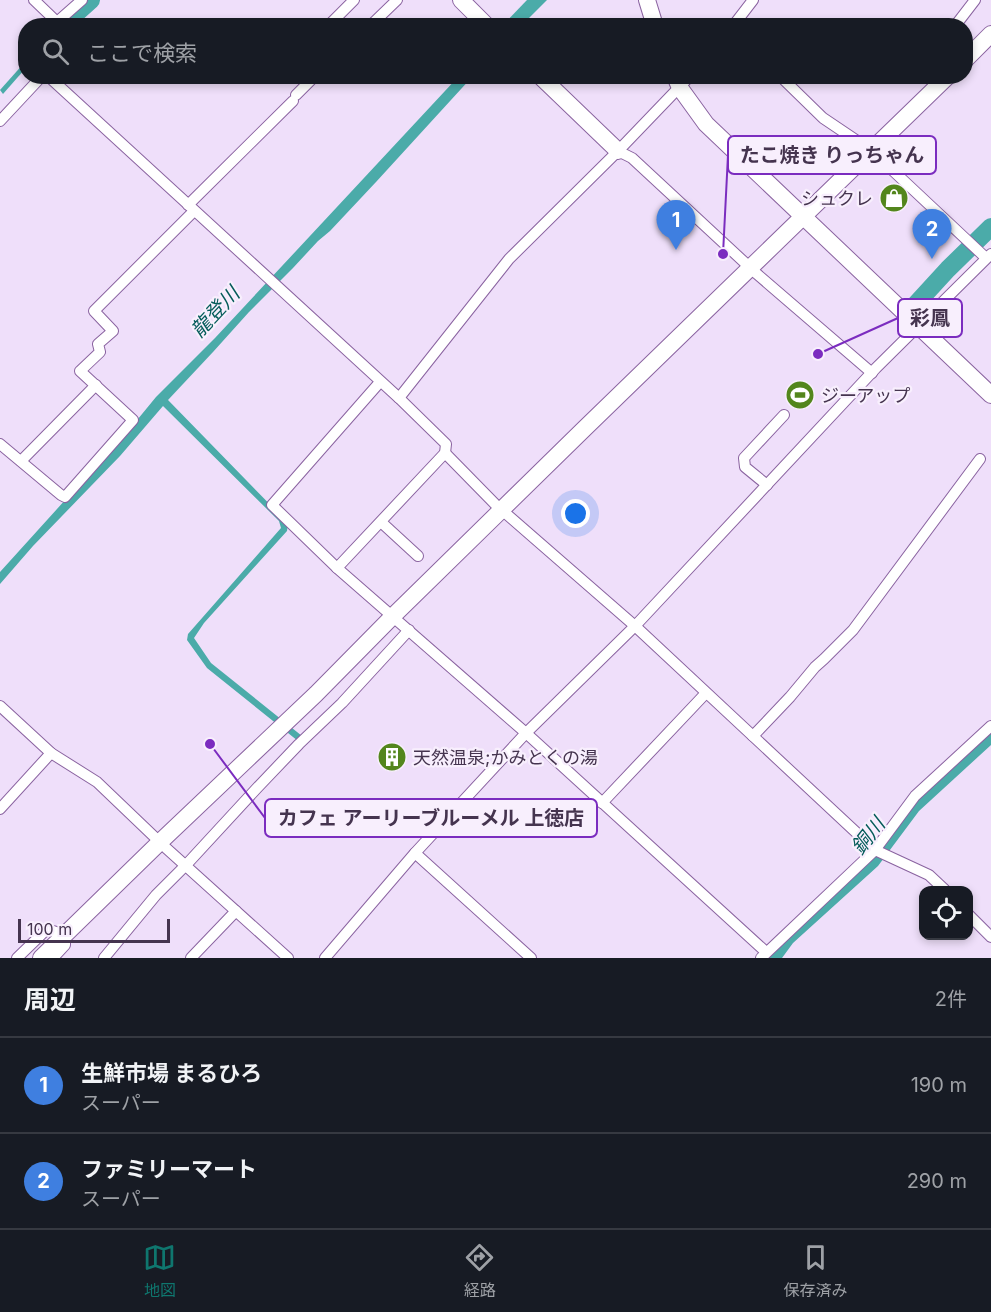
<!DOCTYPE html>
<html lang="ja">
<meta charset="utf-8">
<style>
body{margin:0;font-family:Inter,"Noto Sans JP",sans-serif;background:#20242c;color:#f1f3f6}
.controls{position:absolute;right:18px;bottom:18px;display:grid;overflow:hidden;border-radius:12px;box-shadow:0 3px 9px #0003}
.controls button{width:54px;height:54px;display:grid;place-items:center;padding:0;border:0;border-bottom:2px solid #363941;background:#171b24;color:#f1f3f6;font:30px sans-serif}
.scale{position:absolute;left:18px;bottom:15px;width:152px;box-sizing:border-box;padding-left:6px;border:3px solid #45344f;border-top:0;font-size:16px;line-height:21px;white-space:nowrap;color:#45344f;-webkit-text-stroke:4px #f8effd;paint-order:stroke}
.you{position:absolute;left:576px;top:514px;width:21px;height:21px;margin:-15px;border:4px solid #fff;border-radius:50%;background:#1a73e8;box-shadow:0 0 0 9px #1a73e833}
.badge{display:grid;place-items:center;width:39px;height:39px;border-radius:50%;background:#0f766e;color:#fff;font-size:20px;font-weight:700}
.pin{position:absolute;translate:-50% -50px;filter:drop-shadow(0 2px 3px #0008)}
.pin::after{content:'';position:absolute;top:32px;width:21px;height:18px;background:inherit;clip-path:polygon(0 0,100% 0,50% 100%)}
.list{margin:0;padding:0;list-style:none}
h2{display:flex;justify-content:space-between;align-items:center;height:78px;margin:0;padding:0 24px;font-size:26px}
h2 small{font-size:20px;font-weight:400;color:#9ea1a6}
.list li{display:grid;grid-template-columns:39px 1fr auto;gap:18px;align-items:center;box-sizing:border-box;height:96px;padding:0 24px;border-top:2px solid #363941}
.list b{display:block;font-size:22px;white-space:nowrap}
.list p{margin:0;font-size:20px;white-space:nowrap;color:#9ea1a6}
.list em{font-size:20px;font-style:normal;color:#9ea1a6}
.icon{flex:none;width:33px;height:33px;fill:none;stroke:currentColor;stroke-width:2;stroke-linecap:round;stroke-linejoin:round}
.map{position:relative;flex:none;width:991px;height:958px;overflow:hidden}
.search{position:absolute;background:#171b24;box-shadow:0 3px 9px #0003;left:18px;right:18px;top:18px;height:66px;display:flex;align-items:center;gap:15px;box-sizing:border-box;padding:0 21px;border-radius:24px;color:#9ea1a6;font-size:22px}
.sheet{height:270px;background:#171b24}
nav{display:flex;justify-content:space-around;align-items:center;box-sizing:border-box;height:84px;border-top:2px solid #363941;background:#171b24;font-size:16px;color:#9ea1a6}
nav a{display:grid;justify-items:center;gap:3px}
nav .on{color:#0f766e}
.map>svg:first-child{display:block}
.water{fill:#4baba9}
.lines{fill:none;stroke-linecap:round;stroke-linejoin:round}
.river{stroke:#4baba9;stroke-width:18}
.street-casing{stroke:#8a63a0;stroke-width:12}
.secondary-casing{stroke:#8a63a0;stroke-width:18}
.street{stroke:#fff;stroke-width:10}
.secondary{stroke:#fff;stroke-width:16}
.labels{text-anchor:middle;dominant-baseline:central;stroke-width:4.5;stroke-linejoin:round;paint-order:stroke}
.poi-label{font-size:18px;fill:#45344f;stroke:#f8effd;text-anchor:start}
.water-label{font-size:20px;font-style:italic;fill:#055c5a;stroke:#f8effd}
.leader{fill:none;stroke:#7b2cbf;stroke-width:2}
.callout-dot{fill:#7b2cbf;stroke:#f8effd;stroke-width:2}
.callout{fill:#f8effd;stroke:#7b2cbf;stroke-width:2}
.callout-label{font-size:20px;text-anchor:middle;font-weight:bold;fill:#45344f}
</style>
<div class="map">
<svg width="991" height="958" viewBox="0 0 991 958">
<rect width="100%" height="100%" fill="#efdffa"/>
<g class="water">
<polygon points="527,0 547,0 522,25 503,25"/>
<polygon points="25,62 25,69 3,94 0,90"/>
<polygon points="458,77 472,77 376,182 330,231 318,241 293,268 249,312 213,352 168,400 288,523 287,531 204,623 194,638 211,663 302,736 298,741 207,668 187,640 188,634 281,528 279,521 163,406 120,456 33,546 0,584 0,572 133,425 156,397 215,338"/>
<polygon points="991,732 991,745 919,811 878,866 793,943 782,958 767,958 916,801"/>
</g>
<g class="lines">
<g class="river">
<polyline points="62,26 91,0"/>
<polyline points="915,305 948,269 991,227"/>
</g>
<g class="street-casing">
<g id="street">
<polyline points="34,0 57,22 57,26"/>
<polyline points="57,22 82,0"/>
<polyline points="328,26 354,0"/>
<polyline points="370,26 397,0"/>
<polyline points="733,26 753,0"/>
<polyline points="955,26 975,0"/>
<polyline points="48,76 399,398 446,444 445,453 337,568"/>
<polyline points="780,76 823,118 872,151 986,258"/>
<polyline points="296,95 315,76"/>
<polyline points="0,121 42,76"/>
<polyline points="618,151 632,158 757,274 872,373"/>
<polyline points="188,205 293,101"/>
<polyline points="380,382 272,505 337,568 526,733 766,952"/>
<polyline points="399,398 509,259 618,151 690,76"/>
<polyline points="0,444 61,495 65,497 133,420 80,371 100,352 98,344 113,331 94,311 194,211"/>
<polyline points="445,453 495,504 635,626 875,850 929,875 945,890"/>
<polyline points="21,461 96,385"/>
<polyline points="767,485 745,467 744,458 784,415"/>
<polyline points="381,522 418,556"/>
<polyline points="0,706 51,753 97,782 166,848 288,958"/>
<polyline points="753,736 790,697 815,667 824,659 853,630 980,459"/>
<polyline points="602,803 706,693"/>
<polyline points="0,809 51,753"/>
<polyline points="415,853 531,958"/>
<polyline points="968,914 991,937"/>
<polyline points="17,958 47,929 65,935 65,945 53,958"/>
<polyline points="104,958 156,895 186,865 257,788 299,744 342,703 409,630"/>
<polyline points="191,958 236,911"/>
<polyline points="325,958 415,853 526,733 635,626 876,368 991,254"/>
<polyline points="761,958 875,850 915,796 991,726"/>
</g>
</g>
<g class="secondary-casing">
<g id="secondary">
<polyline points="461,0 487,26"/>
<polyline points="647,0 655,26"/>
<polyline points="966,59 991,34"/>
<polyline points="540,76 618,151"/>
<polyline points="675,76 680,88 706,124 991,395"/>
<polyline points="41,958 160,842 316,694 392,617 584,429 948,76"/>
</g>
</g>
<use href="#street" class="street"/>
<use href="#secondary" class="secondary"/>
</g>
<defs>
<g id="shop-disc" transform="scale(1.5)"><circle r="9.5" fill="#53861c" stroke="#f8effd"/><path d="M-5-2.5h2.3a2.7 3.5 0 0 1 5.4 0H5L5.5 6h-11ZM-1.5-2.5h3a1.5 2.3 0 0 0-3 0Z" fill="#fff"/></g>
<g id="stadium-disc" transform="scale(1.5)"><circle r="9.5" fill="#53861c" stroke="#f8effd"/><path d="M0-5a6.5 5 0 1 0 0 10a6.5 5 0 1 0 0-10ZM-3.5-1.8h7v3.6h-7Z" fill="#fff"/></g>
<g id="building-disc" transform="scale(1.5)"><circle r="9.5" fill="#53861c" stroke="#f8effd"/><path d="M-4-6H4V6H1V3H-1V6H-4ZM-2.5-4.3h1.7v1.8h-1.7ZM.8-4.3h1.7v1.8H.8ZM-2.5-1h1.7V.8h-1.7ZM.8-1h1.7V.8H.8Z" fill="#fff"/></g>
</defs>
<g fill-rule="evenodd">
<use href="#shop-disc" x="894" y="198"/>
<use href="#stadium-disc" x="800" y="395"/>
<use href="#building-disc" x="392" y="757"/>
</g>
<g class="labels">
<g class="poi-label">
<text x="873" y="198" text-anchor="end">シュクレ</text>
<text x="821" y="395">ジーアップ</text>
<text x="413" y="757">天然温泉;かみとくの湯</text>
</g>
<g class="water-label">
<text transform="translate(215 312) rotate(-47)">龍登川</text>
<text transform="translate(868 836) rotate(-52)">銅川</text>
</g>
</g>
<path class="leader" d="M723 254L728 155M818 354L898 318M210 744L265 818"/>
<g class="callout-dot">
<circle cx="723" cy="254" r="6"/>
<circle cx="818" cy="354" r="6"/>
<circle cx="210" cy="744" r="6"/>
</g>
<g class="callout">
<rect x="728" y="136" width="208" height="38" rx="6"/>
<rect x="898" y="299" width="64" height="38" rx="6"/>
<rect x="265" y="799" width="332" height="38" rx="6"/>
</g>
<g class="callout-label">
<text x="832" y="162">たこ焼き りっちゃん</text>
<text x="930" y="325">彩鳳</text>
<text x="431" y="825">カフェ アーリーブルーメル 上徳店</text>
</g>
</svg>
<div class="controls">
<button><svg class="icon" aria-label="locate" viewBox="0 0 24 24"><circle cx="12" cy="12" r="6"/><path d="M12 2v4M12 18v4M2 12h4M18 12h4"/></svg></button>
</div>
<div class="scale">100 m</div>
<div class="you"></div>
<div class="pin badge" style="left:676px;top:250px;background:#3f7fe0">1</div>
<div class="pin badge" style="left:932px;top:259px;background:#3f7fe0">2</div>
<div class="search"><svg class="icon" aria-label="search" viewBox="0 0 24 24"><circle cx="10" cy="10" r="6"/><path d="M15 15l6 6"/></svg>ここで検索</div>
</div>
<section class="sheet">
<h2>周辺<small>2件</small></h2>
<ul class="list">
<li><span class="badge" style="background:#3f7fe0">1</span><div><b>生鮮市場 まるひろ</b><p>スーパー</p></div><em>190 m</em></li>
<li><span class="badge" style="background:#3f7fe0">2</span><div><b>ファミリーマート</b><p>スーパー</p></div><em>290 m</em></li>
</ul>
</section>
<nav>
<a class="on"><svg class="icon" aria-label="map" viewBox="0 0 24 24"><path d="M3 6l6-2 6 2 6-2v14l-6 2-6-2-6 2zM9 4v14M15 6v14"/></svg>地図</a>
<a><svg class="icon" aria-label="directions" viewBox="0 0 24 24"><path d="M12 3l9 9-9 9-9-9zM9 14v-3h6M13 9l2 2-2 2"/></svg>経路</a>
<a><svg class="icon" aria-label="saved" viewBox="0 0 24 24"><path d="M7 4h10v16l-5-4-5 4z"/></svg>保存済み</a>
</nav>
